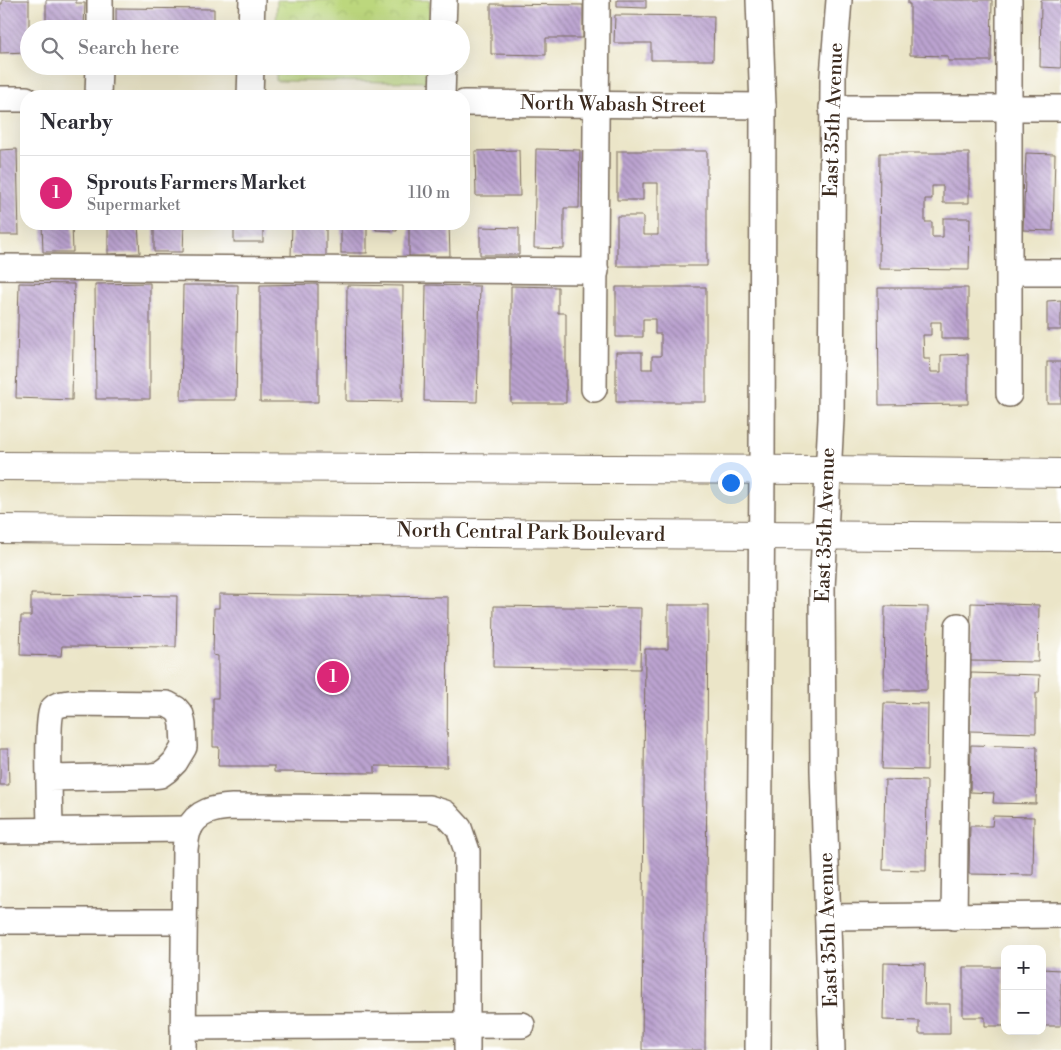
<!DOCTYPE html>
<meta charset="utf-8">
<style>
body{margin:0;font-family:"Libre Bodoni",serif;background:#f7f7f7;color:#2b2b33}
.controls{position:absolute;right:15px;bottom:15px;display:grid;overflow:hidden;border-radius:10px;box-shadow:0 5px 20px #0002}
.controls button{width:45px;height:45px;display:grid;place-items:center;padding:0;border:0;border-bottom:1px solid #e1e1e2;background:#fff;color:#2b2b33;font:25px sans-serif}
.you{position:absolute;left:730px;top:482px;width:18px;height:18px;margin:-12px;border:4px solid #fff;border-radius:50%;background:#1a73e8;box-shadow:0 0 0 8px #1a73e833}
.badge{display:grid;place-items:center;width:32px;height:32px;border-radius:50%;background:#db2777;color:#fff;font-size:16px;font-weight:700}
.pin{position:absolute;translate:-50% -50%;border:2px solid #fff;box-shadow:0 1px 5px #0006}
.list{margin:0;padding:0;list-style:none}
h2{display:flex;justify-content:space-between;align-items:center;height:65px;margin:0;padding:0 20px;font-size:21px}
h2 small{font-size:16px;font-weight:400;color:#7c7c81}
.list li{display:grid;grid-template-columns:32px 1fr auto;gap:15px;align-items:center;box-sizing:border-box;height:75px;padding:0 20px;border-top:1px solid #e1e1e2}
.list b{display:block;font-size:19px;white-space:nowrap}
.list p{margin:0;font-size:16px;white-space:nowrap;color:#7c7c81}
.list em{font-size:16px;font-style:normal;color:#7c7c81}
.icon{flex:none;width:28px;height:28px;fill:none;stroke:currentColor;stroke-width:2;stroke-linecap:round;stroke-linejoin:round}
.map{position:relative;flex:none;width:1061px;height:1050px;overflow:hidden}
.search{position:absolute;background:#fff;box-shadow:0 5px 20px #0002;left:20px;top:20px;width:450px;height:55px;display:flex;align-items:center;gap:12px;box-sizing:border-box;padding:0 18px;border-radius:28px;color:#7c7c81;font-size:19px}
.panel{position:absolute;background:#fff;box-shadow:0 5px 20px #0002;left:20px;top:90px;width:450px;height:140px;border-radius:20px}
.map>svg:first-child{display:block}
.park{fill:url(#park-crowns);stroke:#7c804e}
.building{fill:url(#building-back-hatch)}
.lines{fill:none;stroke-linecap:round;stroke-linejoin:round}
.minor-casing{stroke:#796b5a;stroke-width:28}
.major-casing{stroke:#796b5a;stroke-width:30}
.minor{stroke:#fff;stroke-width:25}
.major{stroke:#fff;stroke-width:28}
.labels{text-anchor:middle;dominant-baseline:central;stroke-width:4;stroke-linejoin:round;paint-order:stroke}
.street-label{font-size:20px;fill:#3b2a1e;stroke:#fff}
</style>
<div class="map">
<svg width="1061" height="1050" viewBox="0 0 1061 1050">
<defs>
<pattern id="park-crowns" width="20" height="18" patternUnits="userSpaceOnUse" patternTransform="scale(1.25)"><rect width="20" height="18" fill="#bcd77d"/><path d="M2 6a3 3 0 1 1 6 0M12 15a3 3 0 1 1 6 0" fill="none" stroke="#a2b96c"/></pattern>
<pattern id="building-back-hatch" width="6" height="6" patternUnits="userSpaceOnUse" patternTransform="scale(1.25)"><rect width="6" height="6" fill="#bba3d0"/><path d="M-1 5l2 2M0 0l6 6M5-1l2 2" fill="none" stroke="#9985a8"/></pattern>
</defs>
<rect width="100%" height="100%" fill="#fff"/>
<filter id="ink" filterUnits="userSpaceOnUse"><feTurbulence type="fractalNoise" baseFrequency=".02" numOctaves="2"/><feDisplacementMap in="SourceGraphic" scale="10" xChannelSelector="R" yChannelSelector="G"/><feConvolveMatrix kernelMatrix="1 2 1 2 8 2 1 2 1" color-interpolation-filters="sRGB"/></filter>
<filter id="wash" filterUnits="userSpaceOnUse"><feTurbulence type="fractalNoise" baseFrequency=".0096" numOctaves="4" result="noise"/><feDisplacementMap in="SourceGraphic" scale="20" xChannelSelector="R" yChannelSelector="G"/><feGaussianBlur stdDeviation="1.12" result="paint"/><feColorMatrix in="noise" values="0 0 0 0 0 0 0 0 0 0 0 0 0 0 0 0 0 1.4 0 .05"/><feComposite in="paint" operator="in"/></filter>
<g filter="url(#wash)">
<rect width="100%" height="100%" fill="#ebe5c8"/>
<g class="park">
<polygon points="277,0 430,0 430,29 276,29"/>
<polygon points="276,66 430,66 430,82 276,81"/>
</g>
<g id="blocks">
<g class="building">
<polygon points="2,0 29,0 29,52 0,53 0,4 2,4"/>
<polygon points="46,0 76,0 76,3 85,3 84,29 46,29"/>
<polygon points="617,0 646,0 646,8 617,7"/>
<polygon points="908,0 992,0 991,61 948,61 948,56 910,55 910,4 908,4"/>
<polygon points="1041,0 1061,0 1061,68 1040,67"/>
<polygon points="491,4 583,5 583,38 546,38 546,55 491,54"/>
<polygon points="116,8 214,9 214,29 116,29"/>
<polygon points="615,15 714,16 713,60 651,60 651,43 614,43"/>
<polygon points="17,149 19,235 0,235 0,150"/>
<polygon points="536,149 580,150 579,208 564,208 564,249 534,248"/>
<polygon points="519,150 520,196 476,196 475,151"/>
<polygon points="617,151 707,151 707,266 617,266 617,216 643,216 643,235 658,235 658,183 643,183 643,200 617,200"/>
<polygon points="880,153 969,153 969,203 943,203 943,186 932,186 932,199 925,199 925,222 932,222 932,237 943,237 943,218 970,218 969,270 879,269"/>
<polygon points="1026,153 1055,154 1053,231 1023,230"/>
<polygon points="42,224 72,224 73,252 43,252"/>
<rect x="234" y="224" width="29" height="18"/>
<rect x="341" y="224" width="26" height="29"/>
<polygon points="376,224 397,224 397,231 376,230"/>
<polygon points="409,224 449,224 450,256 409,256"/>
<polygon points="138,225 140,253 108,254 108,226"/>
<polygon points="154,225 184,225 183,252 154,252"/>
<polygon points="292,225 326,226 326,257 291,256"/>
<polygon points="480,227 519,228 519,255 480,255"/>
<polygon points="19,283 74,284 72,400 16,398"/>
<polygon points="150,283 150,399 96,399 95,284"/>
<polygon points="318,284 318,402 260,402 260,285"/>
<polygon points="183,285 238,285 236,400 181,400"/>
<polygon points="347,285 403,286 402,402 346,401"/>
<polygon points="426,285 480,286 477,402 424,401"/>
<polygon points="511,286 558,287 558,313 566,313 566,403 511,403"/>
<polygon points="616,287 706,287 706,402 616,402 616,352 642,352 642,369 652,369 652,356 661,356 661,334 655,334 655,319 643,319 643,337 616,337"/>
<polygon points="878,288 968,288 968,339 941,339 941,322 931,322 931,335 923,335 924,359 930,359 931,372 941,372 941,355 968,354 968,404 879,405"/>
<polygon points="1061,300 1061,330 1047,330 1047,301"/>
<rect x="1047" y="362" width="14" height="41"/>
<polygon points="31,594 177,596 176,647 62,646 61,656 20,655 21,616 31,616"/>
<polygon points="219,594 448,597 447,767 375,766 375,773 274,772 274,766 218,766 219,747 213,747 213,698 218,698 218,656 213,655 214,608 219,608"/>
<polygon points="971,603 1039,605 1038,662 970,661"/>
<polygon points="668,605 708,605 705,1050 642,1050 645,649 668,649"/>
<polygon points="494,606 641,608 640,669 493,667"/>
<polygon points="885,606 928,607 927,690 884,690"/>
<polygon points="971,673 1040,675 1039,693 1036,693 1036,733 970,731"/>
<polygon points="884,703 928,704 927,770 882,769"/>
<polygon points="971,745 1037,747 1036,804 993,803 994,793 970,792"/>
<polygon points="0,749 8,749 9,785 0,785"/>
<polygon points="885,780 927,781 926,871 883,870"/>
<polygon points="993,816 1034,817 1033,875 969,874 970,826 992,826"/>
<polygon points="884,963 925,964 924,1004 950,1004 950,1034 919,1034 919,1021 883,1020"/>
<polygon points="963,967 1004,967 1005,1026 985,1026 985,1017 963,1017"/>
<polygon points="1042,969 1061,970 1061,1026 1042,1026"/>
</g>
</g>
</g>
<g filter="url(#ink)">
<use href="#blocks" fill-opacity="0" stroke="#796b5a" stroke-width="1"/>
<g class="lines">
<g class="minor-casing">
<g id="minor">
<polyline points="100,29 100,0"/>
<polyline points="251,29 252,0"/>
<polyline points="443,29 444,0"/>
<polyline points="98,96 99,66"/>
<polyline points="250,96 251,66"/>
<polyline points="442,96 443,66"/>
<polyline points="0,99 26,99"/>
<polyline points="464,103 763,106"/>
<polyline points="832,108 1061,108"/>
<polyline points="0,267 596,271"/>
<polyline points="1010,272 1061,272"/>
<polyline points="594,389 597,0"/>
<polyline points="1009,394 1009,0"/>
<path d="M49,778l102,-2 9,-1 7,-5 8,-8 9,-15 -1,-22 -2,-10 -5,-6 -9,-5 -98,-1c-6,1 -13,1 -17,7 -6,12 -2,101 -2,120"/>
<polyline points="0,831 189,829"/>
<polyline points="828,917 1061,915"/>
<polyline points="954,917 958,626"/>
<polyline points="0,921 184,921"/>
<polyline points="183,1027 522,1025"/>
<path d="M183,1050l2,-201c1,-6 1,-14 4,-20 8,-18 26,-21 43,-22l197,1 16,5 14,15 8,23v199"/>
<polyline points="758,1050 762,470 763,106 759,0"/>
<polyline points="832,1050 823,770 822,588 831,419 833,76 839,0"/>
</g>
</g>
<g class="major-casing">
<g id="major">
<polyline points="0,466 828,470 1061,473"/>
<path d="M0,529c354,2 707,7 1061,8"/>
</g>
</g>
<use href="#minor" class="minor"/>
<use href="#major" class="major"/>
</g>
</g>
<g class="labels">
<g class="street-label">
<text transform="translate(613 105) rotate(1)">North Wabash Street</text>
<text transform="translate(834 120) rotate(-88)">East 35th Avenue</text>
<text transform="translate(826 525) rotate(-88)">East 35th Avenue</text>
<text transform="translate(531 533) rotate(1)">North Central Park Boulevard</text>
<text transform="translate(829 930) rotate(-92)">East 35th Avenue</text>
</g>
</g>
</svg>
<div class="controls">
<button>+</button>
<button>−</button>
</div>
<div class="you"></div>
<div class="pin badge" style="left:333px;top:677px">1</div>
<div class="search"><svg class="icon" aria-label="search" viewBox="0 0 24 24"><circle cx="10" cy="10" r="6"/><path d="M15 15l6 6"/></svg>Search here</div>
<section class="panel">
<h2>Nearby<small></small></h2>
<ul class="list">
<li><span class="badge">1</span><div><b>Sprouts Farmers Market</b><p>Supermarket</p></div><em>110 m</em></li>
</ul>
</section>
</div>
